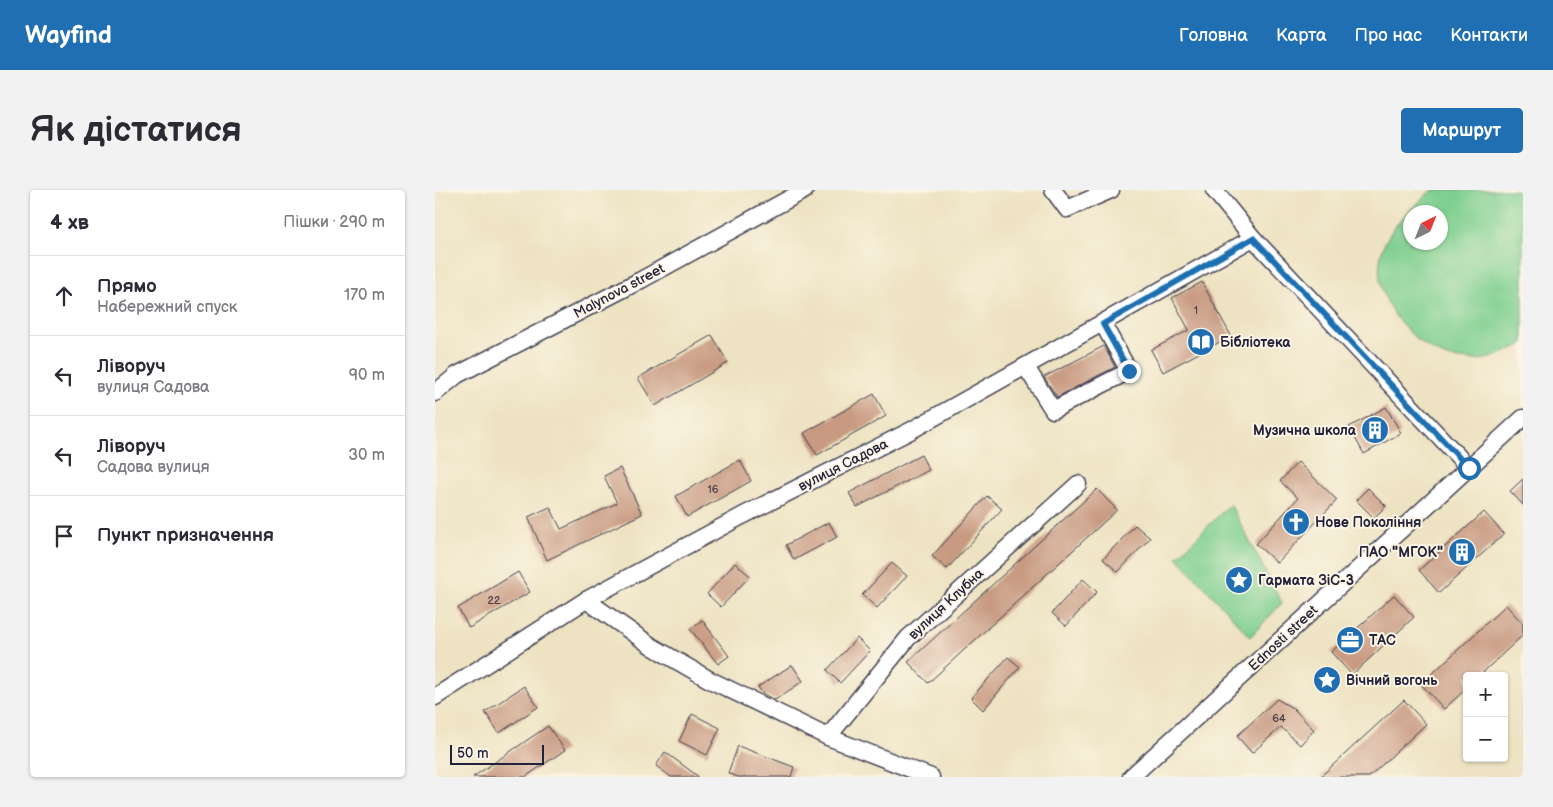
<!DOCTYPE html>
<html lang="uk">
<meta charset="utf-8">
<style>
body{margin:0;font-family:"Balsamiq Sans",sans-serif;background:#f2f2f3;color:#2b2b33}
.controls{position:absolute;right:15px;bottom:15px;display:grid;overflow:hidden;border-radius:5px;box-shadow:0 1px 4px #0004}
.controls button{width:45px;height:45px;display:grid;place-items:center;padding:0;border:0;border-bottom:1px solid #e1e1e2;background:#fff;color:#2b2b33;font:25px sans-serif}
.compass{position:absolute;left:968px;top:15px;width:45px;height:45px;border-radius:50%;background:#fff;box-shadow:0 1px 4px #0004;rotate:43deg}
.scale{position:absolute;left:15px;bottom:12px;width:94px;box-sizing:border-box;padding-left:5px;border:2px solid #22223b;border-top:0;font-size:14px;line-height:18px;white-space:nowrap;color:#22223b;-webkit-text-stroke:4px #fcf5e5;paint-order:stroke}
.stop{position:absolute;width:15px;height:15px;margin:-11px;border:4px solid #1f6fb2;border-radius:50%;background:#fff}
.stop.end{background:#1f6fb2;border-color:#fff;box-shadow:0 1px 5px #0008}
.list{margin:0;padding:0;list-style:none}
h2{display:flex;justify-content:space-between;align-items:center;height:65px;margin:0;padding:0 20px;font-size:21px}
h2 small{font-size:16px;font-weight:400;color:#7c7c81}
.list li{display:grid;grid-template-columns:32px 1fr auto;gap:15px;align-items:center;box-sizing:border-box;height:80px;padding:0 20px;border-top:1px solid #e1e1e2}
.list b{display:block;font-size:19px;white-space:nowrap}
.list p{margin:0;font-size:16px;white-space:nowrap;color:#7c7c81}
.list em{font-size:16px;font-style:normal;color:#7c7c81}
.icon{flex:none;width:28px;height:28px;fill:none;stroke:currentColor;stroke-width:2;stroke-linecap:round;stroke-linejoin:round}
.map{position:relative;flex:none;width:1088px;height:587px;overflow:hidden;border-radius:5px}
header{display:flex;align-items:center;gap:30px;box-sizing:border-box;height:70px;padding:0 25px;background:#1f6fb2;color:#fff}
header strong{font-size:24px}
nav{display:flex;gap:28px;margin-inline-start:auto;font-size:18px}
.intro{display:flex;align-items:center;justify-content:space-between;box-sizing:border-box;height:120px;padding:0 30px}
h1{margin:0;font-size:35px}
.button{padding:12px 22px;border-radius:5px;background:#1f6fb2;color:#fff;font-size:18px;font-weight:700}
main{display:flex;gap:30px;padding:0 30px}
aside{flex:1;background:#fff;border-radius:5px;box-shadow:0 1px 4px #0004}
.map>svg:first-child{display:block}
.green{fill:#7fcf90;stroke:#507866;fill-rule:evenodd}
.building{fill:#c89a81}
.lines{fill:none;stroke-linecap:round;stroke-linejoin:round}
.minor-casing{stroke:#403f4f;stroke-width:19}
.minor{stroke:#fff;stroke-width:16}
.route{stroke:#1f6fb2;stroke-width:6}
.labels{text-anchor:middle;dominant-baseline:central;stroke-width:4;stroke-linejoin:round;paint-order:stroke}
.number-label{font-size:11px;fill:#4c404c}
.street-label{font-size:14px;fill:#22223b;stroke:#fcf5e5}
.poi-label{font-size:14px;font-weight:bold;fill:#22223b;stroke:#fcf5e5;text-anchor:start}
</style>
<header>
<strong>Wayfind</strong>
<nav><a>Головна</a><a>Карта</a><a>Про нас</a><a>Контакти</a></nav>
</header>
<div class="intro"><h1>Як дістатися</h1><a class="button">Маршрут</a></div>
<main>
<aside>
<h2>4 хв<small>Пішки · 290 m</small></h2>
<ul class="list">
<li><svg class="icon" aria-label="ahead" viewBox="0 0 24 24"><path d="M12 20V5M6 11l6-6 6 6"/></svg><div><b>Прямо</b><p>Набережний спуск</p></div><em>170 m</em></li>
<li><svg class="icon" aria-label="left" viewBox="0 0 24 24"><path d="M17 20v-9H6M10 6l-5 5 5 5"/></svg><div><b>Ліворуч</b><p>вулиця Садова</p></div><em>90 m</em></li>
<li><svg class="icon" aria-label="left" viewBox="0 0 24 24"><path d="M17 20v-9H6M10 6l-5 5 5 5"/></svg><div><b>Ліворуч</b><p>Садова вулиця</p></div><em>30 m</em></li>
<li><svg class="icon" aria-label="arrive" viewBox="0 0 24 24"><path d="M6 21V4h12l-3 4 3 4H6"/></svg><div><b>Пункт призначення</b></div></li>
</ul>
</aside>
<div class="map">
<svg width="1088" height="587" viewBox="0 0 1088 587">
<rect width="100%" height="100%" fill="#fcf5e5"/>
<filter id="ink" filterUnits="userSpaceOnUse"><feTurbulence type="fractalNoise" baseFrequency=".02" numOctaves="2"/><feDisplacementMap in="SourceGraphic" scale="10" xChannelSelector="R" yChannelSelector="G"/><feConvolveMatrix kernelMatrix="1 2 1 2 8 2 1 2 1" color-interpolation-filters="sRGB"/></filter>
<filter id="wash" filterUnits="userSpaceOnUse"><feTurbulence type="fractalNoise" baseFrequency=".0096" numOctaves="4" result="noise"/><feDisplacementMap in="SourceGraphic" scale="20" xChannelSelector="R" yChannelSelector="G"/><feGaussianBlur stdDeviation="1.12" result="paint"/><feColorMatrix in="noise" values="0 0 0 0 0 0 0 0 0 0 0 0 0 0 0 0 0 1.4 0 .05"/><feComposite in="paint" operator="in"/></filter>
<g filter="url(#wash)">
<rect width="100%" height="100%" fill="#ede2c1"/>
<g class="green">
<path d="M997,0h91v154c-14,6 -30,16 -47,16 -9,0 -25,-1 -34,-5 -36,-17 -73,-60 -60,-104 8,-26 31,-43 50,-61zM976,22h30v30h-30z"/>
<polygon points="795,314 847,413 815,447 742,367"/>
</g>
<g id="blocks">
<g class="building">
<polygon points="767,92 796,146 728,182 716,160 754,140 737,108"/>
<polygon points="277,145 293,173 220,216 203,188"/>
<polygon points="669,156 680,177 622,207 609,187"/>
<polygon points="439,204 451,226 382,265 369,243"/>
<polygon points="951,217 966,243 929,264 914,237"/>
<polygon points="486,265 494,280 422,317 414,303"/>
<polygon points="305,270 316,291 252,327 241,306"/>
<polygon points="863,272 902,310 842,373 821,354 863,308 845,291"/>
<polygon points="185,278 207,324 112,370 93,327 115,317 126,339 182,313 169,286"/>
<polygon points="1088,289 1088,315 1075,301"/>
<polygon points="933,298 951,316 939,328 921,310"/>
<polygon points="662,299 682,320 493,493 473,472"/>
<polygon points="552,306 567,319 512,379 497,366"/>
<polygon points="1049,322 1069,344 1004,403 984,380"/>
<polygon points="394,332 402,347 359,370 351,355"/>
<polygon points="700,335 715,348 683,382 668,369"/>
<polygon points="300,373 315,386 286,417 272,404"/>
<polygon points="457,373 472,386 442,418 427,405"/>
<polygon points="83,382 95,402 34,438 23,418"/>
<polygon points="648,389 662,402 631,436 617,423"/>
<polygon points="959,405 979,427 917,485 896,462"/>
<polygon points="1071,415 1088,434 1088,445 1044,486 1032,486 1032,498 1009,519 986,494"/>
<polygon points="267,430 294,466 283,474 255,439"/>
<polygon points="422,448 435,461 405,493 392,480"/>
<polygon points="573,467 585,477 548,520 536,508"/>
<polygon points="357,475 368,491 340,510 328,504 323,497"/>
<polygon points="89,496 103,517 64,543 50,522"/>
<polygon points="842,509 859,519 879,540 865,555 846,537 817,563 802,546"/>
<polygon points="969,510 991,534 934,587 885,587"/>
<polygon points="257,524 285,538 272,565 244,551"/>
<polygon points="113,536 130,560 90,587 38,587"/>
<polygon points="303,556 359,577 356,587 303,587 293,583"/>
<polygon points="230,562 264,587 236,587 221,576"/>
</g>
</g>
</g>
<g filter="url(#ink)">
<use href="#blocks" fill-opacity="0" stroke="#403f4f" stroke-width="1"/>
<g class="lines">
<g class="minor-casing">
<g id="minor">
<polyline points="618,0 632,19 676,0"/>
<polyline points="779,0 818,48 1034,278"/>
<polyline points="591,177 618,220 694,181 668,134"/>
<polyline points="0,203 22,185 206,90 370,0"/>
<polyline points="151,410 218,457 275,490 393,547 496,587"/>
<polyline points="0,507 151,410 307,326 475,241 818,48"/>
<polyline points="393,547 473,448 643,294"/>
<polyline points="696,587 1088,228"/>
</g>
</g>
<use href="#minor" class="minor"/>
</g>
</g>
<g class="lines" filter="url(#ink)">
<polyline class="route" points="694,181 668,134 818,48 1034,278"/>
</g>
<defs>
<g id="library-disc" transform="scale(1.4375)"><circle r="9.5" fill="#1f6fb2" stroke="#fcf5e5"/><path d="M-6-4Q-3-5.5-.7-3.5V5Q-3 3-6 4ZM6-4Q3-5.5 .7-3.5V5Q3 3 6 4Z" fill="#fff"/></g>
<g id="building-disc" transform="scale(1.4375)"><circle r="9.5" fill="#1f6fb2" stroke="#fcf5e5"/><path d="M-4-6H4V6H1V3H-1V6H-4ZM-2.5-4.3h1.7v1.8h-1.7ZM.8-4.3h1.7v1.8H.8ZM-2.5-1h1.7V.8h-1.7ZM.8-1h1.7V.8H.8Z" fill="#fff"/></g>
<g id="church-disc" transform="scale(1.4375)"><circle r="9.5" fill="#1f6fb2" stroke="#fcf5e5"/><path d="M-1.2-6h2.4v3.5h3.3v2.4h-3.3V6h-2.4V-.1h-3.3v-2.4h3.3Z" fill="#fff"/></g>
<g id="sight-disc" transform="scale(1.4375)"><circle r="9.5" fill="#1f6fb2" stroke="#fcf5e5"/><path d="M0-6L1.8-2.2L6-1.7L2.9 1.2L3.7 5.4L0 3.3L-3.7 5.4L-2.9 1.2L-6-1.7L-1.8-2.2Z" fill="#fff"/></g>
<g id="office-disc" transform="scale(1.4375)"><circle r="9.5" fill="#1f6fb2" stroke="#fcf5e5"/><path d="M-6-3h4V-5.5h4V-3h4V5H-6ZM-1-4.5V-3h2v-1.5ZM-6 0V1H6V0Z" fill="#fff"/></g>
</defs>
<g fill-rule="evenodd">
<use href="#library-disc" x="766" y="152"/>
<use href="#building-disc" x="940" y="240"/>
<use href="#church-disc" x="861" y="332"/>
<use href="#building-disc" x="1027" y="362"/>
<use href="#sight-disc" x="804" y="390"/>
<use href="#office-disc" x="915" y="450"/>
<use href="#sight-disc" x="892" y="490"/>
</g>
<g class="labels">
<g class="number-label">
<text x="761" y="120">1</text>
<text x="278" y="299">16</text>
<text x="59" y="410">22</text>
<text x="844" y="528">64</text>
</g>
<g class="street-label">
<text transform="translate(184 101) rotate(-28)">Malynova street</text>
<text transform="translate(408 275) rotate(-27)">вулиця Садова</text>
<text transform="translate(511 414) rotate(-43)">вулиця Клубна</text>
<text transform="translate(848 448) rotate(-43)">Ednosti street</text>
</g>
<g class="poi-label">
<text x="785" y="152">Бібліотека</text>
<text x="921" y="240" text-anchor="end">Музична школа</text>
<text x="880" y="332">Нове Покоління</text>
<text x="1008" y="362" text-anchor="end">ПАО "МГОК"</text>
<text x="823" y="390">Гармата ЗіС-3</text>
<text x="934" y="450">ТАС</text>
<text x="911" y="490">Вічний вогонь</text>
</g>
</g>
</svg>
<div class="controls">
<button>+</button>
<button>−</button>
</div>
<svg class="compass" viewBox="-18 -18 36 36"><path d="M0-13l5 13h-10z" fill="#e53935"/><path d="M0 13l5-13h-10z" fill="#7c7c81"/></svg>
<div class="scale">50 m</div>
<div class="stop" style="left:1034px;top:278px"></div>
<div class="stop end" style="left:694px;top:181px"></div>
</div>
</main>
